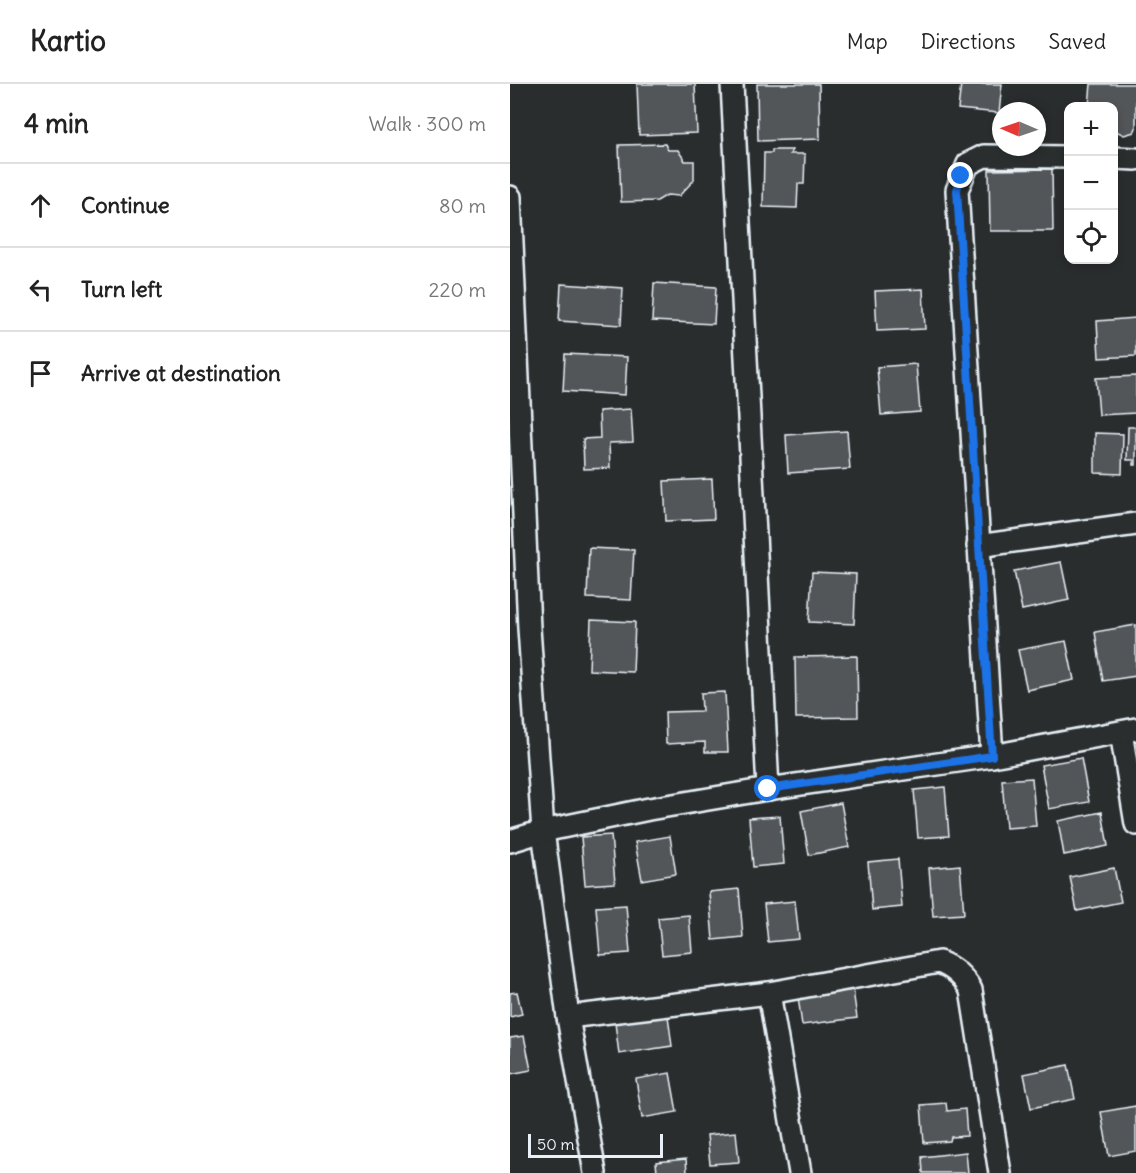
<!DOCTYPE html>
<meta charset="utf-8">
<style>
body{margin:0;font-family:Delius,sans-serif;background:#f6f6f6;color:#222}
.controls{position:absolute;right:18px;top:18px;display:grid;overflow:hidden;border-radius:12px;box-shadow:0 3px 9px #0003}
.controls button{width:54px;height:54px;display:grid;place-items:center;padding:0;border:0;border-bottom:2px solid #e0e0e0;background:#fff;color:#222;font:30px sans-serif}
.compass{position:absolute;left:482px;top:18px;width:54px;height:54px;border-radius:50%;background:#fff;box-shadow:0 3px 9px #0003;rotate:272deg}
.scale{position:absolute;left:18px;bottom:15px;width:135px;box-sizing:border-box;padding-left:6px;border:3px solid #e8f1f8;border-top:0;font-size:16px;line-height:21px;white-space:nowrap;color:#e8f1f8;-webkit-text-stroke:4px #2a2d2e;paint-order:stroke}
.stop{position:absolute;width:18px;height:18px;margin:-14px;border:4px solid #1a73e8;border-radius:50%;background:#fff}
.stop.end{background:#1a73e8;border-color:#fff;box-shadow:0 2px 6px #0008}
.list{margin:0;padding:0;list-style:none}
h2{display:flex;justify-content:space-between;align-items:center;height:78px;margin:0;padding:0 24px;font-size:26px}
h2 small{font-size:20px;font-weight:400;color:#767676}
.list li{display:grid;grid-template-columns:39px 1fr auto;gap:18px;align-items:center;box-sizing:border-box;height:84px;padding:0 24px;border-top:2px solid #e0e0e0}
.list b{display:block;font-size:22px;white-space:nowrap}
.list em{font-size:20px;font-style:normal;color:#767676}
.icon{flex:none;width:33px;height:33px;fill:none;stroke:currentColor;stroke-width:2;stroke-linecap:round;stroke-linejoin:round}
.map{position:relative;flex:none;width:626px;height:1089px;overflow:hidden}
header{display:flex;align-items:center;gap:36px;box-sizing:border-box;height:84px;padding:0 30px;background:#fff;border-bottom:2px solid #e0e0e0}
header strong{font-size:28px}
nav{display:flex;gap:33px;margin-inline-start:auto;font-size:21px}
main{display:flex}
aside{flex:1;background:#fff}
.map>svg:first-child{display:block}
.building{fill:#535759;stroke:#e8f1f8;stroke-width:1.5}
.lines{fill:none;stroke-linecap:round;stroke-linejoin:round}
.street-casing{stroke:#e8f1f8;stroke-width:26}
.street{stroke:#2a2d2e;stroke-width:21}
.route{stroke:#1a73e8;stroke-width:8}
</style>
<header>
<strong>Kartio</strong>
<nav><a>Map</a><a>Directions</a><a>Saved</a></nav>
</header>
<main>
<aside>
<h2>4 min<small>Walk · 300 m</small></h2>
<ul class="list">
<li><svg class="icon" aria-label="ahead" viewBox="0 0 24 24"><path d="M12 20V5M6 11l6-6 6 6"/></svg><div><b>Continue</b></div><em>80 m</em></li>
<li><svg class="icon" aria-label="left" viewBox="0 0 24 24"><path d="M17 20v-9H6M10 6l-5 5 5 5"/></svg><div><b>Turn left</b></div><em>220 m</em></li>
<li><svg class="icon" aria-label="arrive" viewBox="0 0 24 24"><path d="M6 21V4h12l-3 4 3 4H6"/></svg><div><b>Arrive at destination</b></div></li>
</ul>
</aside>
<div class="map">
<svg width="626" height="1089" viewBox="0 0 626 1089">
<rect width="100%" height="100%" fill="#2a2d2e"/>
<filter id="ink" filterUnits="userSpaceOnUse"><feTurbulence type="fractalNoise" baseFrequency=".0167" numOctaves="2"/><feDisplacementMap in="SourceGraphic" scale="12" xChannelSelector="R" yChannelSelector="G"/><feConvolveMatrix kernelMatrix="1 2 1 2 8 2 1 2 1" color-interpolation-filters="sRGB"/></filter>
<g filter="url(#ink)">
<g class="building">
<polygon points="127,0 185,0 187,49 129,51"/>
<polygon points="247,0 309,0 310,55 248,57"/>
<polygon points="451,0 492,0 489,29 448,25"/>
<polygon points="581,0 626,0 626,44 624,48 614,51 604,46 604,22 579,22"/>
<polygon points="155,60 158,66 168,66 175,77 184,77 184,96 169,112 157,111 147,117 111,118 109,61"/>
<polygon points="262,66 282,66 280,70 295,70 294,100 288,100 287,124 253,123 254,69 262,69"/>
<polygon points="542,85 543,147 480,147 479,86"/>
<polygon points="144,199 206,203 204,240 142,237"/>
<polygon points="51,200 113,204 111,241 49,237"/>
<polygon points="413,205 415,245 367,247 365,207"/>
<polygon points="626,234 626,272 589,274 587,237"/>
<polygon points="55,270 117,273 115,311 53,307"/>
<polygon points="406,280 410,328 371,331 367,283"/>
<polygon points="626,292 626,329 589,331 586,294"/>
<polygon points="121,325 123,358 99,359 100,384 74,385 73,355 90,354 89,327"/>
<polygon points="618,343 626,343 626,381 624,381 624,376 617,376"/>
<polygon points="337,347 340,385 278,389 276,351"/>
<polygon points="585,349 613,350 612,390 585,389"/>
<polygon points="202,395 204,435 156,437 154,397"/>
<polygon points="79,464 124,466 121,516 77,514"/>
<polygon points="551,478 559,516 512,526 504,487"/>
<polygon points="302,488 346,490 344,540 299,538"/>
<polygon points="81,536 125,538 123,588 79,586"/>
<polygon points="626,541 626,592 593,597 585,548"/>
<polygon points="556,557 564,596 517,606 508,566"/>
<polygon points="347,572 348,633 286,634 285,573"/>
<polygon points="215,608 218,668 195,668 195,658 156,660 155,628 192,627 191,609"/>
<polygon points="571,674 579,718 539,725 531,681"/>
<polygon points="522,694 526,742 496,744 492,696"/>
<polygon points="435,703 439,752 408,754 404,706"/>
<polygon points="331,719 339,763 299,771 291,727"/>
<polygon points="592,728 598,762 554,771 548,737"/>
<polygon points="270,732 274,780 243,783 239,734"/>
<polygon points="101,751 105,799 75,801 71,753"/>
<polygon points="160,752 166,790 132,796 125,758"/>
<polygon points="388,775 392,823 362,826 358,778"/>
<polygon points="450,781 454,830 423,832 419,784"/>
<polygon points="604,784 611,818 567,827 560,793"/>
<polygon points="229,805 233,853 203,856 199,808"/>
<polygon points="285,817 289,855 258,858 254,820"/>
<polygon points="116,821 120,869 90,871 86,823"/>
<polygon points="179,831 182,868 152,871 148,834"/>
<polygon points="343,906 347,934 292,941 288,913"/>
<polygon points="7,908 12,930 0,933 0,909"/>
<polygon points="158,932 162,962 109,970 105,939"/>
<polygon points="14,952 21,986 0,990 0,954"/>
<polygon points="558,981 565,1015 521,1024 514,990"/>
<polygon points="160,989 167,1028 132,1034 126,995"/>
<polygon points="436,1019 437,1027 455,1025 457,1052 441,1053 440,1057 414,1059 411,1021"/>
<polygon points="626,1022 626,1067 599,1072 591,1028"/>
<polygon points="226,1048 229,1078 200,1080 197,1051"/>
<polygon points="456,1068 458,1089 413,1089 412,1073"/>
<polygon points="176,1075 177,1089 147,1089 146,1078"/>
</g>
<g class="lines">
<g class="street-casing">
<g id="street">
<polyline points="222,0 258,705"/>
<polyline points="604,74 626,75"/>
<polyline points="0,113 19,544 33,747 58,933 85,1089"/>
<polyline points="468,462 626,440"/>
<polyline points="611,648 626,740"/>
<polyline points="482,672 447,106 458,80 474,72 558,73"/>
<polyline points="0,757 33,747 139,725 258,705 482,672 626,645"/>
<polyline points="259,909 290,1089"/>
<path d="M58,933l201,-24 170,-31c15,6 24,14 32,28l29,183"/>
</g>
</g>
<use href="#street" class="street"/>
</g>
</g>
<g class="lines" filter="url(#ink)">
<polyline class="route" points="258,705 482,672 447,106 451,92"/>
</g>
</svg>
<div class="controls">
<button>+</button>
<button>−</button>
<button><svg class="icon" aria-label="locate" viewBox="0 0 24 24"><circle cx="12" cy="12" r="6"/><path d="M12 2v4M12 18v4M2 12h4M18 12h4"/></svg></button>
</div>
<svg class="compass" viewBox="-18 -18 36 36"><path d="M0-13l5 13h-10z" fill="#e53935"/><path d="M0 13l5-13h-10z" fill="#767676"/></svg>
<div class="scale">50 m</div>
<div class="stop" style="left:258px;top:705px"></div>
<div class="stop end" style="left:451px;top:92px"></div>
</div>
</main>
